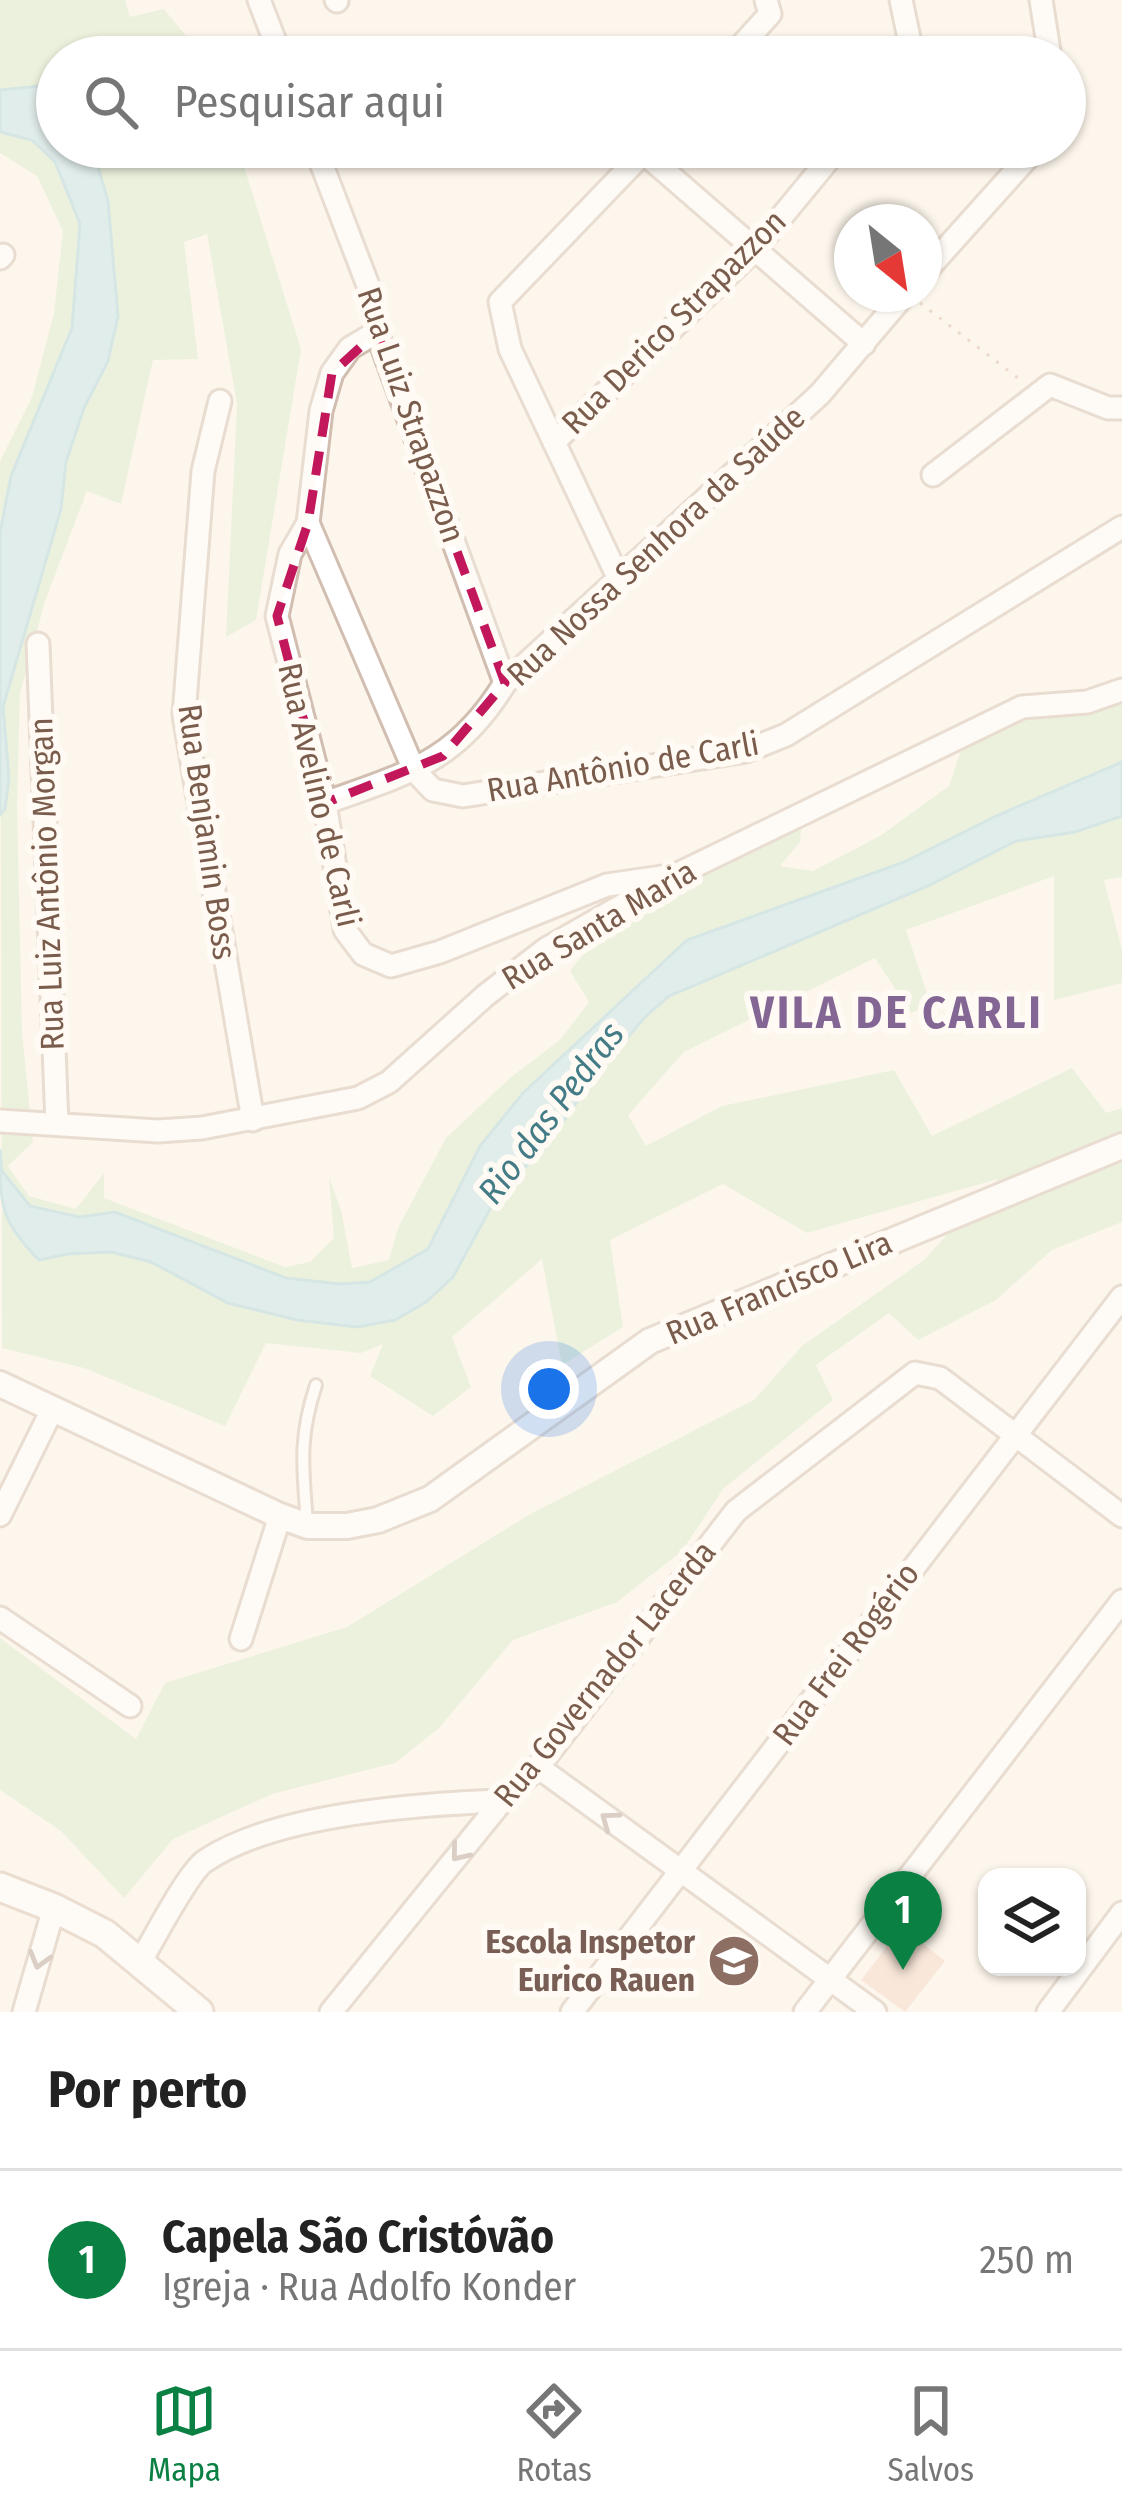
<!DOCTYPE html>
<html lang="pt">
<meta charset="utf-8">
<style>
body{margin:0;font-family:"Fira Sans Condensed",sans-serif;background:#f2f2f2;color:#222}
.controls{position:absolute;right:36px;bottom:36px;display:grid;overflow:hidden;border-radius:24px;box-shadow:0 3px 9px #0004}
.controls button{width:108px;height:108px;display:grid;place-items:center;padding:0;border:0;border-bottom:3px solid #e0e0e0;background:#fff;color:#222;font:60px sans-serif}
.compass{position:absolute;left:834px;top:204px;width:108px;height:108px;border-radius:50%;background:#fff;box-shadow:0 3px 9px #0004;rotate:150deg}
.you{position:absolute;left:549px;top:1389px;width:42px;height:42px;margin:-30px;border:9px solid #fff;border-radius:50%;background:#1a73e8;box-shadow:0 0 0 18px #1a73e833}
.badge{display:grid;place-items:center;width:78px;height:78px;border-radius:50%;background:#0b8043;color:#fff;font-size:39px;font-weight:700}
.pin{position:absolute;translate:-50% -99px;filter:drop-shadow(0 3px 6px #0008)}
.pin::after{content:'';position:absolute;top:63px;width:42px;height:36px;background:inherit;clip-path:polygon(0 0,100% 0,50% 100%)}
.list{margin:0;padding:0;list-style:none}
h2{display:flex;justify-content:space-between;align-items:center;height:156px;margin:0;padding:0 48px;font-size:51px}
h2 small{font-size:39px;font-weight:400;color:#767676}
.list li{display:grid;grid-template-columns:78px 1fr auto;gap:36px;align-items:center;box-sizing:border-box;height:180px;padding:0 48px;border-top:3px solid #e0e0e0}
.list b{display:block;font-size:45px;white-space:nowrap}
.list p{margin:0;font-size:39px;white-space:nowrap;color:#767676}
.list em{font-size:39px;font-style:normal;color:#767676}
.icon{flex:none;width:66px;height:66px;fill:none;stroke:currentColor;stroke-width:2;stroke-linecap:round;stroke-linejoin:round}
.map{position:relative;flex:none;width:1122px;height:2012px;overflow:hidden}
.search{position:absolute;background:#fff;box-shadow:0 3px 9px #0004;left:36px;right:36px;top:36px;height:132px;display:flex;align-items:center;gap:30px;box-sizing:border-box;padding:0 42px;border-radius:66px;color:#767676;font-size:45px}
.sheet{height:336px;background:#fff}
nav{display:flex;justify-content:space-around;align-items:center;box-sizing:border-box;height:168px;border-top:3px solid #e0e0e0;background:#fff;font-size:33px;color:#767676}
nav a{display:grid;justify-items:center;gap:6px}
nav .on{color:#0b8043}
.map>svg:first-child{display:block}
.green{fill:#d8ecc9}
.water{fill:#bfe3e8;stroke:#a5d3da;stroke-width:3}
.building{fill:#f3d5c3}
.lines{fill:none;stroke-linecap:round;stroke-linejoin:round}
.service-casing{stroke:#d1beb0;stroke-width:16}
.minor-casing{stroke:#d1beb0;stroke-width:27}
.tertiary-casing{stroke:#d1beb0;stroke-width:30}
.secondary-casing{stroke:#d6c0b0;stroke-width:33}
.path{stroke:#d9b8a5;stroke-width:3;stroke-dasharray:3 9;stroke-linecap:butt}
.service{stroke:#fff;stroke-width:10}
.minor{stroke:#fff;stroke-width:21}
.tertiary{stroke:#fff;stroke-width:24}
.secondary{stroke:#fff;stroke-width:27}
.oneway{stroke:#af9d94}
.marked{fill:none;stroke:#c2185b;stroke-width:9;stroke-dasharray:24 15;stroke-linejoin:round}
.labels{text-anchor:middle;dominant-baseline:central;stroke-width:12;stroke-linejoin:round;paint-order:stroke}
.street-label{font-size:33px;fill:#7a5c4d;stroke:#fffaf3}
.education-label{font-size:33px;font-weight:bold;fill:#785e54;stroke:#fffaf3;text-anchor:end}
.water-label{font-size:36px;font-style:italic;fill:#437c86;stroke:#fffaf3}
.district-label{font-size:45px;font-weight:bold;letter-spacing:3px;fill:#846695;stroke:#fffaf3}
</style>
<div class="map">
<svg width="1122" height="2012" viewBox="0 0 1122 2012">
<rect width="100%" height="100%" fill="#fdf6ec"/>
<path class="green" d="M0,0h125l5,17 34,-8 39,48h-146v90h181l63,202 -45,271 -30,17 11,-233 -30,-170 -23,8 14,117 -45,1 -32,144 -34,-13 -42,110 -25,93 -3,111 5,228 11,109 -25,24 21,30 47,13 28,-36v25l181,69 25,-5 24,-24 -5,-60 12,32 11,58 37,-8 9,-32 48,-90 65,-61 49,-37 29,-38 -19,-31c51,-69 157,-110 232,-150l-2,21 -20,24 33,5 67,-35 69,-50 11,-33 51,-35 87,-7 24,-13v179l-18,3 18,70v33l-68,17v-124l-148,54 25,75 -20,8 -36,-55 -191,94 -56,63 18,31 76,-40 172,-36 38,66 140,-68 34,45 16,-5v114l-70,28 -56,50 -78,40 -29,-27 -73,52 17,35 -110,89 -41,62 -65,51 -104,38 -74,88 -44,35 -123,31 -99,45 -49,59 -63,-67 -61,-41v-152l136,101 29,-56 182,-56 185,-114 222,-113 48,-54 122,-86 74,-81 -191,54 -84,-49 -113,56 13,87 -61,38 -20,-106 -90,78 19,50 -38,29 -63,-40 13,-32 -22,9 -95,-10 -41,83 -141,-58 -82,-20 -2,-887 32,-64 22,-84 9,-82 -26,-55 -37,-23z"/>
<g class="water">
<polygon points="49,85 57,87 57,147 92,147 108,201 118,316 108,361 84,408 66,462 61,509 3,707 9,778 5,809 0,815 0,533 11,476 72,328 80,224 55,162 32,140 0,132 0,90"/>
<path d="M1122,762v54l-47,16 -59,9 -88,45 -259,110 -24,21 -48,57 -59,83 -33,25 -52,95 -27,25 -31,18 -38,7 -60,-7 -69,-17 -77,-41 -40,-10 -44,2 -28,6c-39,-41 -39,-53 -39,-111l2,22 28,35 49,11 36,-5 171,66 54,6 30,-2 58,-33 52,-103 43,-53 164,-153 217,-78 92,-46z"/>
</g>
<polygon class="building" points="902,1927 945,1961 905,2012 861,1980"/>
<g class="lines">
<g class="service-casing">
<path id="service" d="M307,1523c-4,-54 -9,-84 9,-138"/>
</g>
<g class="minor-casing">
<g id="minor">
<polyline points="259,0 281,57"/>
<polyline points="336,0 337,1"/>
<polyline points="901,0 913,57"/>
<polyline points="1041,0 1050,57"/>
<polyline points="731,57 770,14 766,0"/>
<polyline points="315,147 369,288 377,332 505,683"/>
<polyline points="644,153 864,344"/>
<polyline points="0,258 3,255"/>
<polyline points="924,273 1037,147"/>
<polyline points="377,332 350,348 332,373 321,411 308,523 290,554 277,616 325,803 345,930 363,954 391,966 440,952 607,885 662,877"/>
<polyline points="220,401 203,471 184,715 253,1120"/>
<polyline points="554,442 755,249 839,147"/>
<polyline points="933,475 1050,385 1108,408 1122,408"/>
<polyline points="308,523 414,770 433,790 463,796 746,751 786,735 1122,527"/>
<polyline points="618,577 510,349 500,302 649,147"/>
<polyline points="38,644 57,1124"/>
<path d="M325,803c83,-30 132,-41 180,-120l315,-289 85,-100"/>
<polyline points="0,1121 158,1131 202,1128 358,1098 389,1082 486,995 546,949 676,875 1022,707 1087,702 1122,690"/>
<polyline points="0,1515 52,1410"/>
<polyline points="0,1618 130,1706"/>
<polyline points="241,1639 280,1516"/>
<polyline points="538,1767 875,2012"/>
<path d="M140,1962c13,-21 48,-90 65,-101 69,-47 214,-57 297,-60"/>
<polyline points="24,2012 54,1908"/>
<polyline points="331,2012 502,1801 538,1767 736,1511 915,1373 940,1378 1122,1516"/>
<polyline points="572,2012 1122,1297"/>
<polyline points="805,2012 1122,1601"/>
<polyline points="1048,2012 1122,1913"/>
</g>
</g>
<g class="tertiary-casing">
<polyline id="tertiary" points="0,1384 280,1516 308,1526 347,1526 378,1520 430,1499 650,1341 1122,1146"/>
</g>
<g class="secondary-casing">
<polyline id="secondary" points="0,1887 54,1908 105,1934 199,2012"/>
</g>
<polyline class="path" points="920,303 1022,381"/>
<use href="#service" class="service"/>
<use href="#minor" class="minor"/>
<use href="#tertiary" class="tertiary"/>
<use href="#secondary" class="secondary"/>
</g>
<defs><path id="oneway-chevron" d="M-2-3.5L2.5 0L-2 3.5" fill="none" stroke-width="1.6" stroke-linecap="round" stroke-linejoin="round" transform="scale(3)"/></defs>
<g class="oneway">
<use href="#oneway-chevron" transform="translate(609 1820) rotate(-144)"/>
<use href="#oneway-chevron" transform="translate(459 1853) rotate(129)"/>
<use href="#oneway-chevron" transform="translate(39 1960) rotate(106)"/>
</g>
<path d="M0 0H1122V2012H0ZM377,332l128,351 -62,73 -118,47 -48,-187 31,-93 24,-150z" fill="#fdf6ec" fill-opacity=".55" fill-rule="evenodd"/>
<path class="marked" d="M377,332l128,351 -62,73 -118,47 -48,-187 31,-93 24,-150z"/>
<defs>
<g id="school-disc" transform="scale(2.7)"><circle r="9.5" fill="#8d6e63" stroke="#fffaf3"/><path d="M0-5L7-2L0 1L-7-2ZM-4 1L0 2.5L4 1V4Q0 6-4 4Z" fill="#fff"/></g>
</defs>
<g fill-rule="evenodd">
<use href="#school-disc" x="734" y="1961"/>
</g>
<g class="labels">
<g class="street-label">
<text transform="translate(674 322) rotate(-45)">Rua Derico Strapazzon</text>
<text transform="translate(411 415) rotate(71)">Rua Luiz Strapazzon</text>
<text transform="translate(656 546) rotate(-43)">Rua Nossa Senhora da Saúde</text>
<text transform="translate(623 767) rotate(-10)">Rua Antônio de Carli</text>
<text transform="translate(319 795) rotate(77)">Rua Avelino de Carli</text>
<text transform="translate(207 832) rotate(82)">Rua Benjamin Boss</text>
<text transform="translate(47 884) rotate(-92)">Rua Luiz Antônio Morgan</text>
<text transform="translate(599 925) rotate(-31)">Rua Santa Maria</text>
<text transform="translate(779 1288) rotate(-23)">Rua Francisco Lira</text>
<text transform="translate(846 1654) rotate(-53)">Rua Frei Rogério</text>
<text transform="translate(605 1674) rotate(-51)">Rua Governador Lacerda</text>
</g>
<g class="education-label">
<text x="695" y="1942">Escola Inspetor<tspan x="695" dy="38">Eurico Rauen</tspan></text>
</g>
<g class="water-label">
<text transform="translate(551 1113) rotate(-53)">Rio das Pedras</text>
</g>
<g class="district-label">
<text x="897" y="1013">VILA DE CARLI</text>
</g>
</g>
</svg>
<div class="controls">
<button><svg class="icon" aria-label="layers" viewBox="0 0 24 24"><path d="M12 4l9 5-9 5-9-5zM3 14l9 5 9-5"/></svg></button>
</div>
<svg class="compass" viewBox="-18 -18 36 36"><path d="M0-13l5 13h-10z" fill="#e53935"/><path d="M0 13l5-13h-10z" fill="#767676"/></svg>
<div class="you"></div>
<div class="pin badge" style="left:903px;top:1970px">1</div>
<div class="search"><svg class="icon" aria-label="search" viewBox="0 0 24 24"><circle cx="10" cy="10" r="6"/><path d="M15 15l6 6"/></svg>Pesquisar aqui</div>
</div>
<section class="sheet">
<h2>Por perto<small></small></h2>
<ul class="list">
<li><span class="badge">1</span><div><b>Capela São Cristóvão</b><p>Igreja · Rua Adolfo Konder</p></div><em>250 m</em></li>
</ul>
</section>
<nav>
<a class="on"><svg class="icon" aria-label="map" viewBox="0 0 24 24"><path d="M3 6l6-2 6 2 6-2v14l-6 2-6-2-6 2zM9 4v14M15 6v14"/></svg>Mapa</a>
<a><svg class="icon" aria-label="directions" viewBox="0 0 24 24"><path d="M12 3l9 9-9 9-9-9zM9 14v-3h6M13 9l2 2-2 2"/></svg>Rotas</a>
<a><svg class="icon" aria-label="saved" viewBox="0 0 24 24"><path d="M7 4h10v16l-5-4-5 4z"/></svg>Salvos</a>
</nav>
